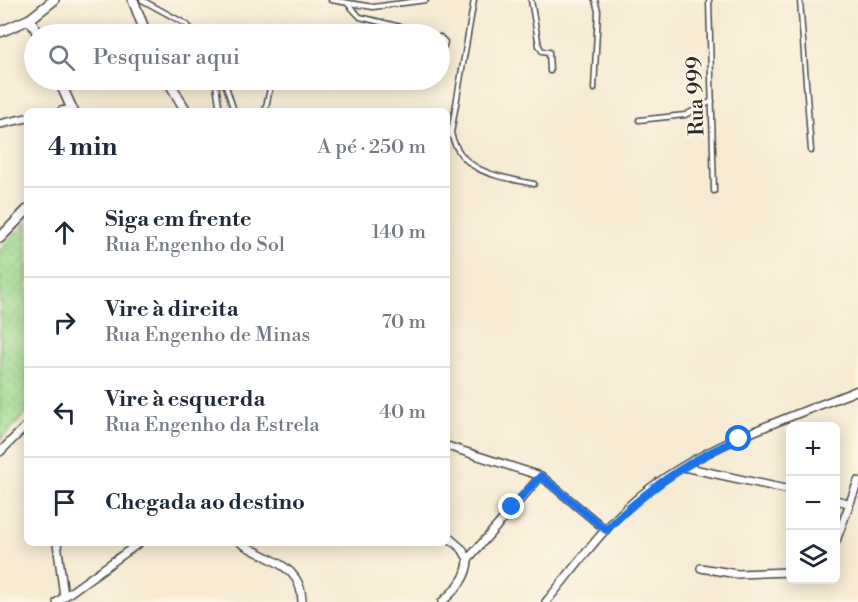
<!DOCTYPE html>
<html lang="pt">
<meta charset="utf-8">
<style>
body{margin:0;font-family:"Libre Bodoni",serif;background:#f2f2f3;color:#1f2937}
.controls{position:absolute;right:18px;bottom:18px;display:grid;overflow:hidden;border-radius:9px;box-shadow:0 3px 15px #0003}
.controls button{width:54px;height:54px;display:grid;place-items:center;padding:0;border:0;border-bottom:2px solid #e0e1e3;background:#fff;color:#1f2937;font:30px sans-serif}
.stop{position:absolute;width:18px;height:18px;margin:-14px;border:4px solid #1a73e8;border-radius:50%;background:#fff}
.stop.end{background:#1a73e8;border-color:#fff;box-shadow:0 2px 6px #0008}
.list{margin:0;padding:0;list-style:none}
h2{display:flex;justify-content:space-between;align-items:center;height:78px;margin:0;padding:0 24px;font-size:26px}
h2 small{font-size:20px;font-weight:400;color:#747a83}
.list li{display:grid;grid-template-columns:39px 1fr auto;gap:18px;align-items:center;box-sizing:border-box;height:90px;padding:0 24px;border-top:2px solid #e0e1e3}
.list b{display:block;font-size:22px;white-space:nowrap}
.list p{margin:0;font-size:20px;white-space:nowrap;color:#747a83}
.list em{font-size:20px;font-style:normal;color:#747a83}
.icon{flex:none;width:33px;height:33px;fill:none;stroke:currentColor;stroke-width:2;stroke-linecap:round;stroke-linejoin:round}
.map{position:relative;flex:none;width:858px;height:602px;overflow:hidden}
.search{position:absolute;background:#fff;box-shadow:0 3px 15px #0003;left:24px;top:24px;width:426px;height:66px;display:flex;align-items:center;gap:15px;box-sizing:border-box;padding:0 21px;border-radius:33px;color:#747a83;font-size:22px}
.panel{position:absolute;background:#fff;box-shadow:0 3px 15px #0003;left:24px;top:108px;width:426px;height:438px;border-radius:9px}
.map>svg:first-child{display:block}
.park{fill:url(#park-dots);stroke:#63825c;stroke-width:1.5}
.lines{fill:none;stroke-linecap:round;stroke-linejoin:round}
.lane-casing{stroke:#494844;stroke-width:7}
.street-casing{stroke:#494844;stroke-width:10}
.secondary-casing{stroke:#494844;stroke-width:12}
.lane{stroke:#fff;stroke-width:4}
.street{stroke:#fff;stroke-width:7}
.secondary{stroke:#fff;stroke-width:9}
.route{stroke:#1a73e8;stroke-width:8}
.labels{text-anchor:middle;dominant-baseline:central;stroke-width:4.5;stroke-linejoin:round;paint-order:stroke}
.street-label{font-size:21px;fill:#2b2b2b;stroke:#fcf5e5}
</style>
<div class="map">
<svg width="858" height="602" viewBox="0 0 858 602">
<defs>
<pattern id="park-dots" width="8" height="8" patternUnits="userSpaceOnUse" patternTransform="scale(1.5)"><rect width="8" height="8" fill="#9bd98e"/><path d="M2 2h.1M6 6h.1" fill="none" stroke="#86ba7b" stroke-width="1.8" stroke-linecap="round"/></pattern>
</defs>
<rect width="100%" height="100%" fill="#fcf5e5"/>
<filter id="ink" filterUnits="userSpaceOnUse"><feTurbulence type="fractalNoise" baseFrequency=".0167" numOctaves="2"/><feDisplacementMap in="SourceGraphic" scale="12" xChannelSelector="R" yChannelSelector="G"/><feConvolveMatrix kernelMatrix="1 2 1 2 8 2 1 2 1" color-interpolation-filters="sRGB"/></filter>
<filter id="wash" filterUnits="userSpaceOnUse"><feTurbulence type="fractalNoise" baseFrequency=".008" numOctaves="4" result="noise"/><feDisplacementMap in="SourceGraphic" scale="24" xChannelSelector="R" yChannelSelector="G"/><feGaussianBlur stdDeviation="1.35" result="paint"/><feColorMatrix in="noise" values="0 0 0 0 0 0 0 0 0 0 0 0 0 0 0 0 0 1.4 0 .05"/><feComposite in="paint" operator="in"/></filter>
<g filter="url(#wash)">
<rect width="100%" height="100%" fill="#f6ead2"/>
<polygon class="park" points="27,222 27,412 0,440 0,250"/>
</g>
<g filter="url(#ink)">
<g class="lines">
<g class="lane-casing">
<g id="lane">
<polyline points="142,0 186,24 196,34"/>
<polyline points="331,0 373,7 426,0"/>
<path d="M474,0l-23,133c10,41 48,43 83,51"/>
<polyline points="531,0 539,46 542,51 549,52 550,71"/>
<polyline points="709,0 714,191"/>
<polyline points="800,0 811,151"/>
<polyline points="348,4 360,17 429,34"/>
<polyline points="283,34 294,29 324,34"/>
<polyline points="440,37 445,42 440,59"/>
<polyline points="224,80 234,111"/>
<polyline points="594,89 598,11 595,0"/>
<polyline points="220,111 216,85 226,82"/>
<polyline points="265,111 272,80"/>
<polyline points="639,120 685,115 712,101"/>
</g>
</g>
<g class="street-casing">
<g id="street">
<polyline points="61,111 72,109"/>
<polyline points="0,124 27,118"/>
<polyline points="447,446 541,476 606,530"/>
<polyline points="0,452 27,425"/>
<polyline points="684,467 790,490"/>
<polyline points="836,500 848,503"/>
<polyline points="447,536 462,549 468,559"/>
<polyline points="836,541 858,481"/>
<polyline points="57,543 64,596"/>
<path d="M241,543c27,18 61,21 61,59"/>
<polyline points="468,559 541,476"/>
<polyline points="701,568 737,574 790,572"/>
<polyline points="57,602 139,543"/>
<path d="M442,602c13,-12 26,-24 26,-43"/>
<path d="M546,602c30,-36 58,-76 94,-106 63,-51 144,-76 218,-106"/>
</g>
</g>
<g class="secondary-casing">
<g id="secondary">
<polyline points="133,0 146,34"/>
<polyline points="30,19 38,34"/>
<polyline points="0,32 30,19 54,0"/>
<polyline points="59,80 73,111"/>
<polyline points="168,80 186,111"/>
<polyline points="0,238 27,210"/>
</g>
</g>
<use href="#lane" class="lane"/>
<use href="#street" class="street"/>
<use href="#secondary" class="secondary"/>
</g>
</g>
<g class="lines" filter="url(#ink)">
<path class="route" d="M512,507l29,-31 65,54c39,-39 82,-70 133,-91"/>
</g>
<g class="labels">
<g class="street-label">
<text transform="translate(696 96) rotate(-92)">Rua 999</text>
</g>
</g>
</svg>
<div class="controls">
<button>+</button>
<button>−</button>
<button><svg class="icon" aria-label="layers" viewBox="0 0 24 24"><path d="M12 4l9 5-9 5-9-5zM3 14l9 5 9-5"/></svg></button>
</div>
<div class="stop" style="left:739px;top:439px"></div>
<div class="stop end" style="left:512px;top:507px"></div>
<div class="search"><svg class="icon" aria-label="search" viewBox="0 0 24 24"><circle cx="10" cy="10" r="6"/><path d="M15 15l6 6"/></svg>Pesquisar aqui</div>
<section class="panel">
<h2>4 min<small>A pé · 250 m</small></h2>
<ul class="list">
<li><svg class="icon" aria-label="ahead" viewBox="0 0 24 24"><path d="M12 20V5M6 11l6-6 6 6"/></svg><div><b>Siga em frente</b><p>Rua Engenho do Sol</p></div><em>140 m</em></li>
<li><svg class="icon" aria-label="right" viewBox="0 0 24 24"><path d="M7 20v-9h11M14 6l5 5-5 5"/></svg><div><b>Vire à direita</b><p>Rua Engenho de Minas</p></div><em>70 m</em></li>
<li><svg class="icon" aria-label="left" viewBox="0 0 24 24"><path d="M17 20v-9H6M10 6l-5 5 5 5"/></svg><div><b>Vire à esquerda</b><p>Rua Engenho da Estrela</p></div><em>40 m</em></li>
<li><svg class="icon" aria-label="arrive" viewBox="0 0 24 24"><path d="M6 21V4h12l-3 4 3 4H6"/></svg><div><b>Chegada ao destino</b></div></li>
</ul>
</section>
</div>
